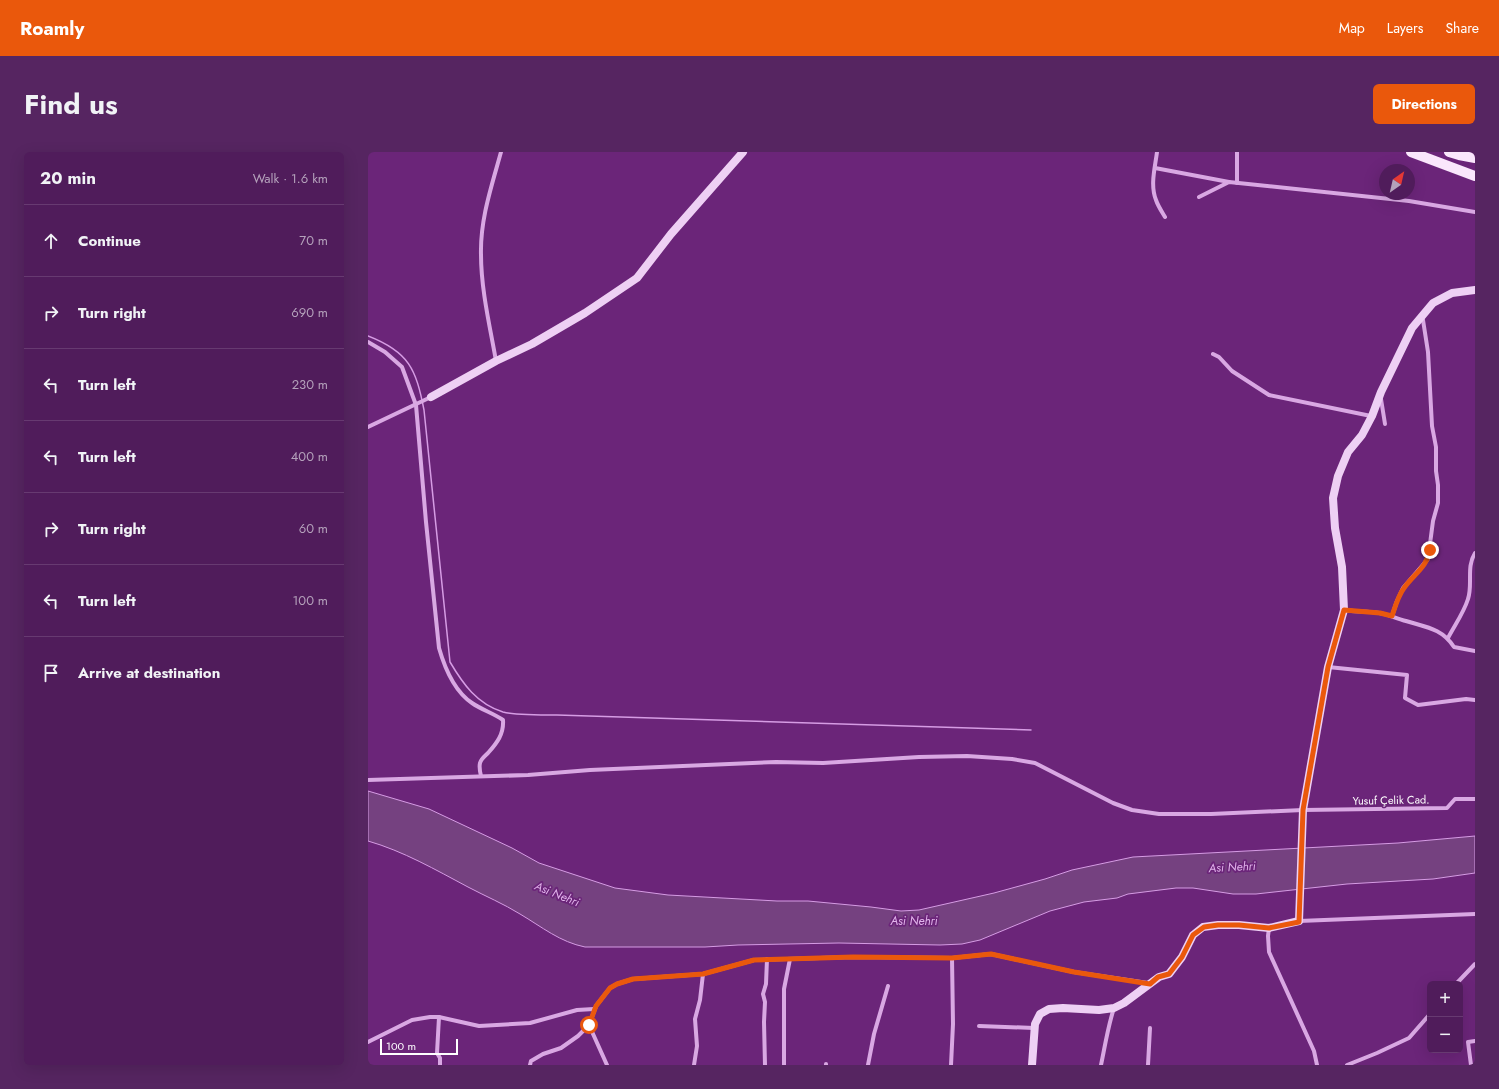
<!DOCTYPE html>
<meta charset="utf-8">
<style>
body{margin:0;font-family:Jost,sans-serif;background:#562561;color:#f1f3f6}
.controls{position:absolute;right:12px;bottom:12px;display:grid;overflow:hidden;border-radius:6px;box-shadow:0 4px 16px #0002}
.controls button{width:36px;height:36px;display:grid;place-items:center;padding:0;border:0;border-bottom:1px solid #673a71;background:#501c5b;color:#f1f3f6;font:20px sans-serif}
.compass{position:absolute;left:1011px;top:12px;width:36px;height:36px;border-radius:50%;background:#501c5b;box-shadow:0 4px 16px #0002;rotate:34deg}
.scale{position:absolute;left:12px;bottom:10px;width:78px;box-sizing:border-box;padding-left:4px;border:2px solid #fff;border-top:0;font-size:11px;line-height:14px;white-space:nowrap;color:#fff;-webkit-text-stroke:3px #6b2579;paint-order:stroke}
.stop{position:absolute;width:12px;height:12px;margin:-9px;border:3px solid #ea580c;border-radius:50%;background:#fff}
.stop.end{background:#ea580c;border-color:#fff;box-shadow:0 1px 4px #0008}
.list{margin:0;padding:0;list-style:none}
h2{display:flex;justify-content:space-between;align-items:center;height:52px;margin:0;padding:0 16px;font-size:17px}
h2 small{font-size:13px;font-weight:400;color:#b4a1bb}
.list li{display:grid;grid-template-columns:26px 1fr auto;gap:12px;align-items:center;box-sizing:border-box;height:72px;padding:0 16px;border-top:1px solid #673a71}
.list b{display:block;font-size:15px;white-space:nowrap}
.list em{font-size:13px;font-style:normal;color:#b4a1bb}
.icon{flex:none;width:22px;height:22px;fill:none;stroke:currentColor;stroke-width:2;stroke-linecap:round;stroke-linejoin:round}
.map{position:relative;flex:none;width:1107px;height:913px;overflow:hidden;border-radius:6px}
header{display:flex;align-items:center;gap:24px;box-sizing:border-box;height:56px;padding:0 20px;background:#ea580c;color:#fff}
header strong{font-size:19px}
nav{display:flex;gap:22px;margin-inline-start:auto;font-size:14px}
.intro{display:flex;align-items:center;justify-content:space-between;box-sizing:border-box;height:96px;padding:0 24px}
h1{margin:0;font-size:28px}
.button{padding:10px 18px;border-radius:6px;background:#ea580c;color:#fff;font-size:14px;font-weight:700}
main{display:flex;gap:24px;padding:0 24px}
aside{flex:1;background:#501c5b;border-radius:6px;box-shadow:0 4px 16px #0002}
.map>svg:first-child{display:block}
.water{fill:#754180;stroke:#d69ce4}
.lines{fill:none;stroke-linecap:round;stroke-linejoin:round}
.stream{stroke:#d69ce4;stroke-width:1.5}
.street{stroke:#d9a8e3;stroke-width:4}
.secondary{stroke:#eed0f4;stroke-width:8}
.primary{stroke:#fae7fc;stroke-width:10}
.route{stroke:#ea580c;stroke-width:5}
.labels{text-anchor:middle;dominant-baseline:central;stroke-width:3.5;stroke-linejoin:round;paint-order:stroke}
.street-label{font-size:11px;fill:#fff;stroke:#6b2579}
.water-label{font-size:12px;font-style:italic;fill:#e1b3eb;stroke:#6b2579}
</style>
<header>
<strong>Roamly</strong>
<nav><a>Map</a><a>Layers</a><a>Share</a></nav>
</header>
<div class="intro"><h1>Find us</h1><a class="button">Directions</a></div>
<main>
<aside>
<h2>20 min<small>Walk · 1.6 km</small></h2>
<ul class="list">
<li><svg class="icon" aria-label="ahead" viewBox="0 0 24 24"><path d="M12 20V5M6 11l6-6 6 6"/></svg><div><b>Continue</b></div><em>70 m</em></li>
<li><svg class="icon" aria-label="right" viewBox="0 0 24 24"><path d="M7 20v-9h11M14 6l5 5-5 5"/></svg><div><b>Turn right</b></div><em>690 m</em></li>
<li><svg class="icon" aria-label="left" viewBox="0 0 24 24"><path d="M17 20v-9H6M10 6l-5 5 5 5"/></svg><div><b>Turn left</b></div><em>230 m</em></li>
<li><svg class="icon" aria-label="left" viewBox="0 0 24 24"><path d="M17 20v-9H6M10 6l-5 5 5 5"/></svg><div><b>Turn left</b></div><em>400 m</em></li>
<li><svg class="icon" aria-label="right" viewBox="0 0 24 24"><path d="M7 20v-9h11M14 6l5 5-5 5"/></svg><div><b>Turn right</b></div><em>60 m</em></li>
<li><svg class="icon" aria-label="left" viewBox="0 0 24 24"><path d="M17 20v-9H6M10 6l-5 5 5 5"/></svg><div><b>Turn left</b></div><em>100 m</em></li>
<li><svg class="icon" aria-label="arrive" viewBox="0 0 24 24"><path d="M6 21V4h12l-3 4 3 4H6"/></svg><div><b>Arrive at destination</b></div></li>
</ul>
</aside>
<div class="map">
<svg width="1107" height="913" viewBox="0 0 1107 913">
<rect width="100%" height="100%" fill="#6b2579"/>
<path class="water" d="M0,639l61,18 83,39 27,15 76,25 53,7 109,6h31l63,6 30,4 18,-1 75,-17 51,-14 27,-9 61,-13 265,-14 77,-7v37l-42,6 -86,5 -91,10h-23l-40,-6h-17l-48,6 -11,4 -33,4 -34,9 -70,29 -18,4 -22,1 -101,-2 -101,2 -33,2h-120c-25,-5 -43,-20 -65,-33 -16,-10 -35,-18 -52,-27 -32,-17 -65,-36 -100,-46z"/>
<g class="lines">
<path class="stream" d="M0,184c41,16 48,33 56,74l26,252c13,22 27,42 53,50 12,3 40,3 54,3l474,15"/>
<g class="street">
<path d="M789,0c-2,16 -7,33 -1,48 2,6 6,12 9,17"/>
<polyline points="787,16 861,30"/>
<polyline points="869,31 869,0"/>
<polyline points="831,45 861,30 1041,49 1107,60"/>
<path d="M0,190l17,10 17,15 14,38 10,117 13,126c6,21 15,43 33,55 10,7 21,10 31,17 1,14 -6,23 -15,33 -3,3 -7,6 -8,10 -1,4 0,9 1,13"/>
<polyline points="845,202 851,205 864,219 901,243 1003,264"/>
<path d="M128,209c-6,-34 -15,-72 -15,-106 -1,-36 11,-70 20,-103"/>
<polyline points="1013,247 1017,272"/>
<polyline points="0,275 63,245"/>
<path d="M976,458c12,2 23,1 35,3 9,1 18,6 27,8 19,6 36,7 48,26l21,4"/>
<polyline points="1024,464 1029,449 1035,436 1060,407 1065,369 1070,351 1070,333 1068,319 1068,295 1064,274 1060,200 1055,168 1053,166"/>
<path d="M1080,486c7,-13 16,-26 20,-39 5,-15 -2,-32 7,-46"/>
<polyline points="960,515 1039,523 1037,546 1050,553 1098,547 1107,548"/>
<polyline points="0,628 160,623 222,618 408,610 455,611 551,605 599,604 644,607 667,611 745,651 764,658 791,662 843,662 935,658 1079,656 1087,647 1107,647"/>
<polyline points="931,769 1107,762"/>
<polyline points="901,776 900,784 901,800 946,899 949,913"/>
<polyline points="1088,832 1107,812"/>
<polyline points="71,865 69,901 72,906 72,913"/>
<polyline points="221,873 239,913"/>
<polyline points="611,874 666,876"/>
<polyline points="0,890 44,868 62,865 71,865 111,874 162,871 209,858 226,857"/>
<polyline points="458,912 458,913"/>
<polyline points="162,913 163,909 175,902 193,896 210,884 221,873 228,854 242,836 249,832 265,827 335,822 386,808 485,805 584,806 623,802 706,820 780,831"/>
<polyline points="326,913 329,894 327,867 332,848 335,822"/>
<polyline points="397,913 396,870 397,850 395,842 398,832 399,807"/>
<polyline points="416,913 416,837 422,807"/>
<polyline points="500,913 506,882 520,834"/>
<polyline points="583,913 585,872 584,806"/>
<path d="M733,913c4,-19 7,-39 13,-57"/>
<polyline points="780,913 782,876"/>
<polyline points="979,913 1009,901 1041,886 1062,862"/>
<polyline points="1103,913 1100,890 1107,889"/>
</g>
<g class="secondary">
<polyline points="63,245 128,209 164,192 217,161 269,126 303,82 375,0"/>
<polyline points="664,913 667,872 672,862 681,857 695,856 731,858 746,856 756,851 791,825 801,822 814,805 825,783 835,775 850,773 871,773 901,776 931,769 935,658 960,515 976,458 974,415 967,376 965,346 970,324 980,300 994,283 1004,264 1013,240 1044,176 1065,151 1084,141 1107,138"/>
</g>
<g class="primary">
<polyline points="1043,0 1107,24"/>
<polyline points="1081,0 1091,3 1107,6"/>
</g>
</g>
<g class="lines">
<path class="route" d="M221,873l7,-19 14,-18 7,-4 16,-5 70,-5 51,-14 99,-3 99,1 39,-4 83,18 76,12 8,-7 11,-3 13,-17 11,-22 11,-8 14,-2h21l30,3 30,-6 4,-112 25,-143 16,-57 36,3 12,3c3,-9 6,-20 12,-28 10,-14 23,-21 26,-38"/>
</g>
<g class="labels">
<g class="street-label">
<text transform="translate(1023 648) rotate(-1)">Yusuf Çelik Cad.</text>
</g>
<g class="water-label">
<text transform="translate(864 715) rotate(-3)">Asi Nehri</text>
<text transform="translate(189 742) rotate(22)">Asi Nehri</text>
<text x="546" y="769">Asi Nehri</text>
</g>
</g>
</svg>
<div class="controls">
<button>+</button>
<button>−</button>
</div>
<svg class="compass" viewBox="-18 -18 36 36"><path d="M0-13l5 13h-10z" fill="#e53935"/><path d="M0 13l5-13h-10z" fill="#b4a1bb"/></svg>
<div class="scale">100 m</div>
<div class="stop" style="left:221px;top:873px"></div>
<div class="stop end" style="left:1062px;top:398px"></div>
</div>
</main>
